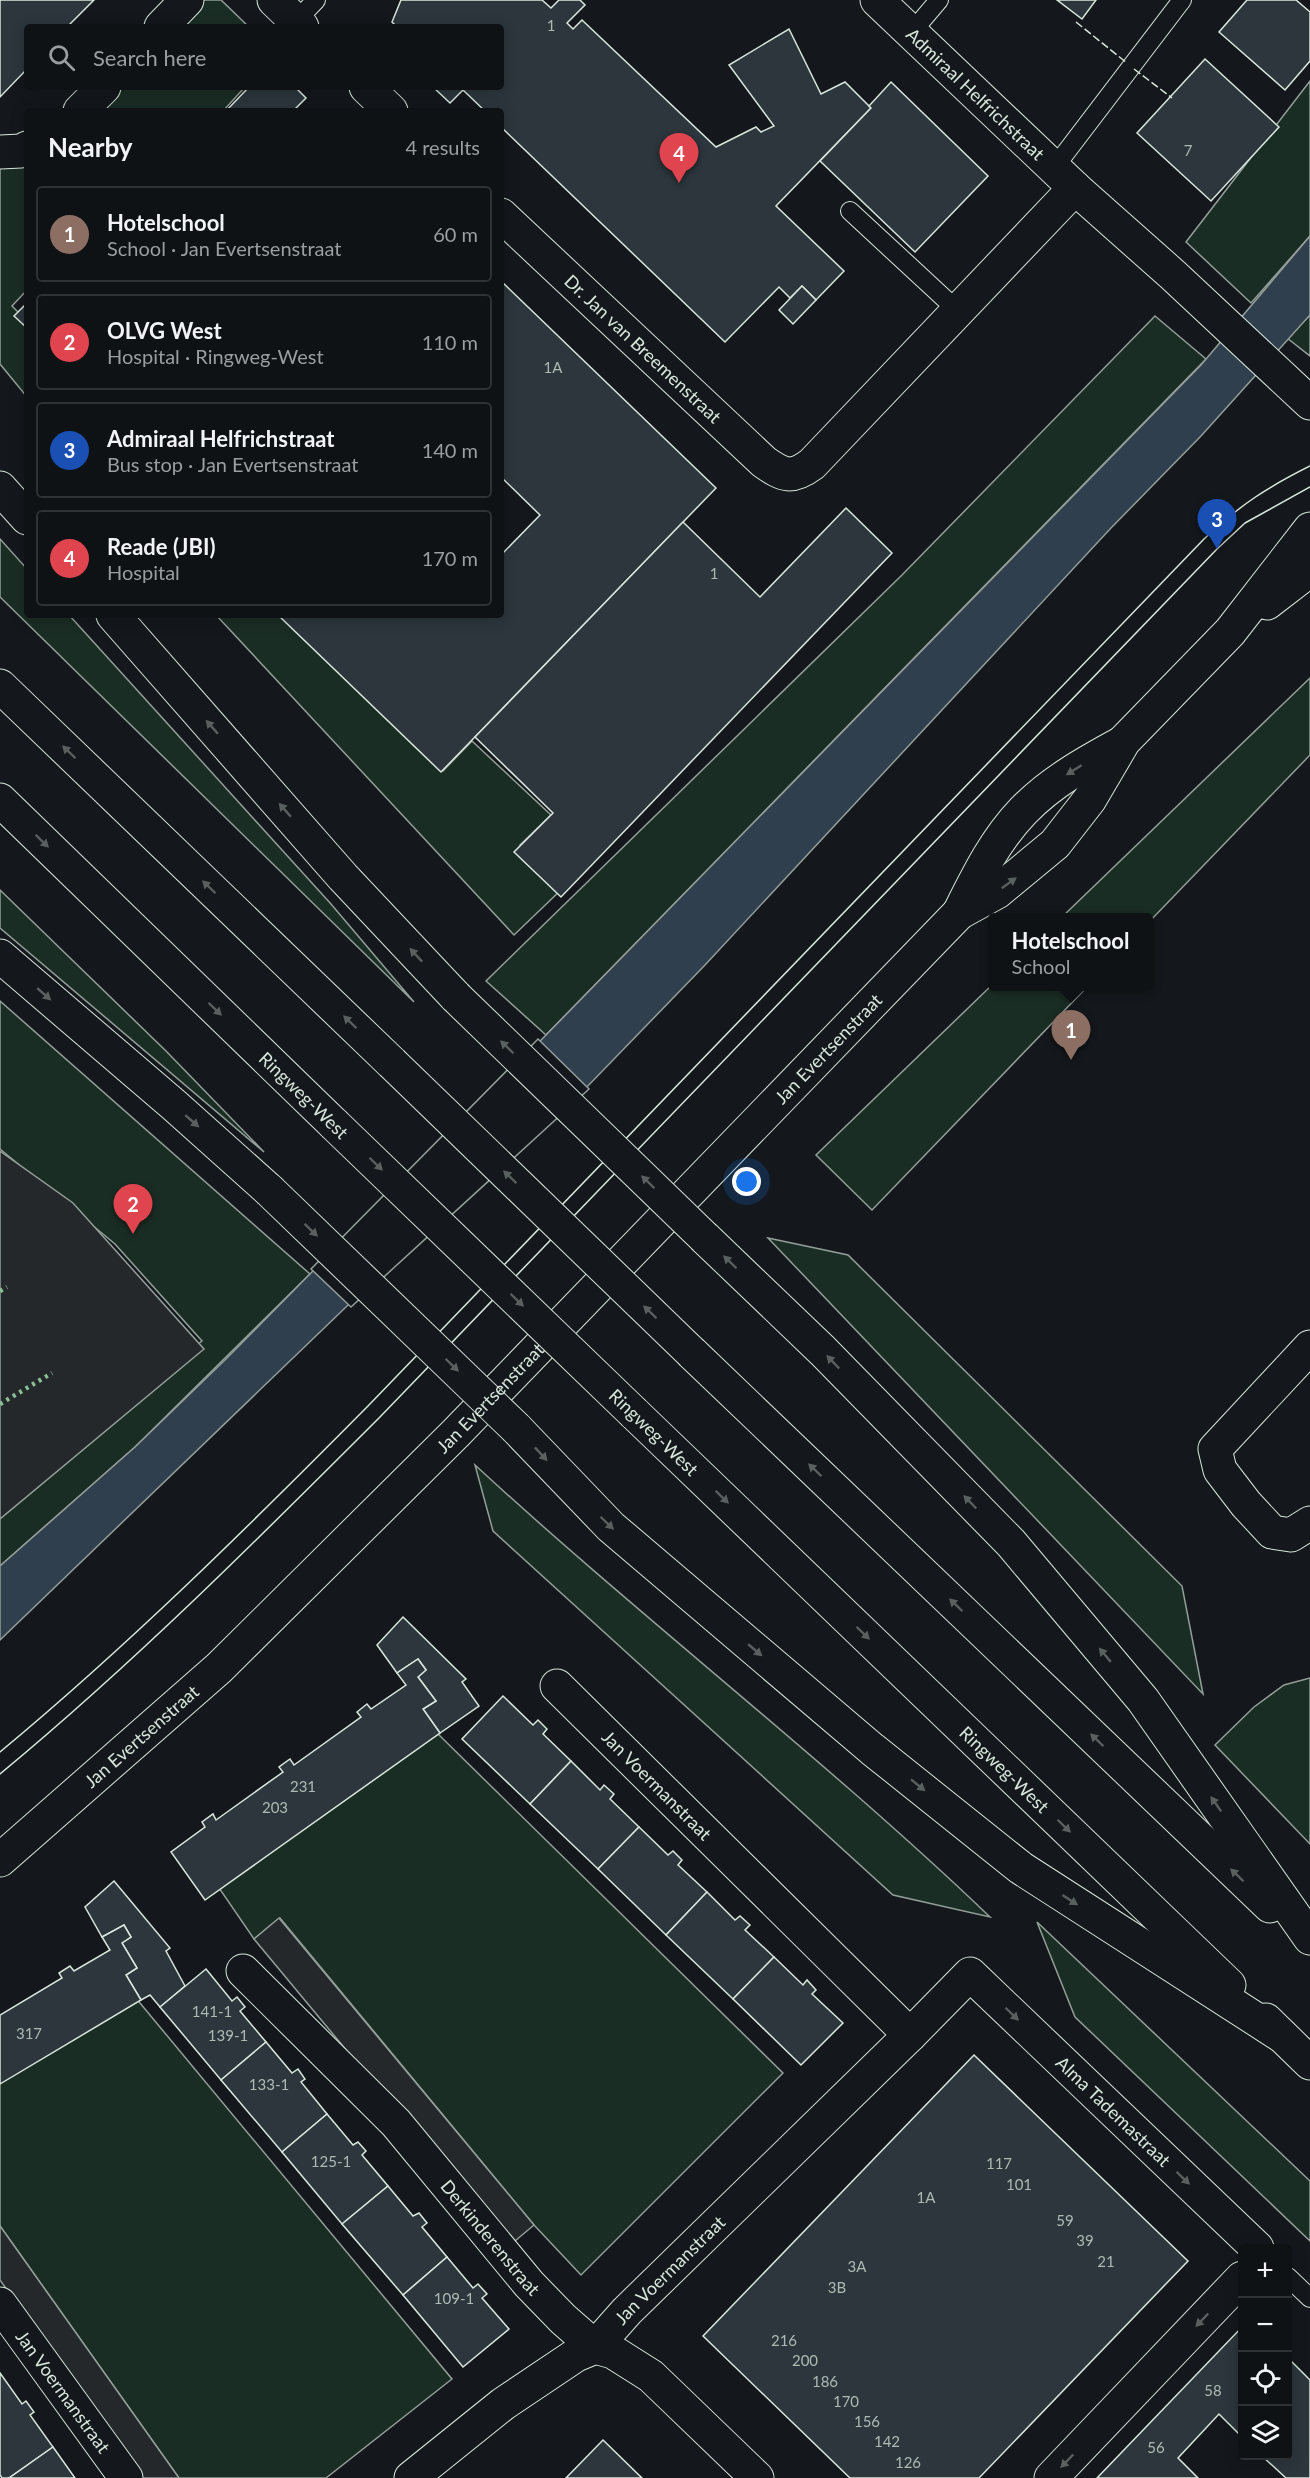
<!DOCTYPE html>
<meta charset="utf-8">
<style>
body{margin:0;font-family:Lato,sans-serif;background:#1d2022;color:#f1f3f6}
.controls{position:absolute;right:18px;bottom:18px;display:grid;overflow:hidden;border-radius:6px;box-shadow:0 3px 15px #0003}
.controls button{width:54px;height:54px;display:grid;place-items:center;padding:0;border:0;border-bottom:2px solid #2f3234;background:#0f1215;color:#f1f3f6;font:30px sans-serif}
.you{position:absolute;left:747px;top:1182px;width:21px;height:21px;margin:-15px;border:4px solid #fff;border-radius:50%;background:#1a73e8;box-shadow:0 0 0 9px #1a73e833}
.badge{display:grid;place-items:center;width:39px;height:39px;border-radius:50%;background:#ffb74d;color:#fff;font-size:20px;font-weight:700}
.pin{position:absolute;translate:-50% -50px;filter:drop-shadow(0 2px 3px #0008)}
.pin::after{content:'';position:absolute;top:32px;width:21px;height:18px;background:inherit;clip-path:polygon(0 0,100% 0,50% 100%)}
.popup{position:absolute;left:988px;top:913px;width:165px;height:78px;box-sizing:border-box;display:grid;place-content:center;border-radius:6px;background:#0f1215;filter:drop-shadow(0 2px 4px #0005);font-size:20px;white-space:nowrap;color:#9b9ea0}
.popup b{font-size:22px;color:#f1f3f6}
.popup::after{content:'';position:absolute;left:50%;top:100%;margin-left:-12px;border:12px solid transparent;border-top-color:#0f1215}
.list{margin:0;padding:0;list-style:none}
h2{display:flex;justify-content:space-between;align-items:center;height:78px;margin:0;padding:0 24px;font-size:26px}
h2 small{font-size:20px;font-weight:400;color:#9b9ea0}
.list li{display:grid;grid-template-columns:39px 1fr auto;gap:18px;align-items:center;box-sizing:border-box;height:96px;margin:0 12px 12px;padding:0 12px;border:2px solid #2f3234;border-radius:6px}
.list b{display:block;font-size:22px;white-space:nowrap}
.list p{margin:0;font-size:20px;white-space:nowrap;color:#9b9ea0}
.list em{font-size:20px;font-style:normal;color:#9b9ea0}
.icon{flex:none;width:33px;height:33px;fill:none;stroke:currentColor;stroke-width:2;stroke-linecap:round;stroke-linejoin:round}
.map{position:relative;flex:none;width:1310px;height:2478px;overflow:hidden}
.search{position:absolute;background:#0f1215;box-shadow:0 3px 15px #0003;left:24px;top:24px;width:480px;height:66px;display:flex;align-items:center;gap:15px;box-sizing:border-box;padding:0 21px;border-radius:6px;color:#9b9ea0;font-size:22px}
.panel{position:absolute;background:#0f1215;box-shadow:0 3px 15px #0003;left:24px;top:108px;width:480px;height:510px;border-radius:6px}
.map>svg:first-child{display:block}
.green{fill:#1a2d24;stroke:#939e99;stroke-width:1.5}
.parking{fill:#24282b;stroke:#939e99;stroke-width:1.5}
.water{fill:#2f3f4d;stroke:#939e99;stroke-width:1.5}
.pier{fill:#14181c;stroke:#939e99;stroke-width:1.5}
.building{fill:#2c363c;stroke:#d8e6dc;stroke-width:1.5}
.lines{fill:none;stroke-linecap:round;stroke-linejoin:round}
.lane-casing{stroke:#d8e6dc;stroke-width:20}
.street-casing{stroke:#d8e6dc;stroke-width:35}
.secondary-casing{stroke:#d8e6dc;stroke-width:35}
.highway-casing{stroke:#d8e6dc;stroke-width:35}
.lane{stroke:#14181c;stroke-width:18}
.street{stroke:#14181c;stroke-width:33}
.secondary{stroke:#14181c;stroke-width:33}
.highway{stroke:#14181c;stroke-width:33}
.tram{stroke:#d8e6dc;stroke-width:1.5}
.highway-bridge-casing{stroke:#d8e6dc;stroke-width:35;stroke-linecap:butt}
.highway-bridge{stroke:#14181c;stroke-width:33}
.hedge{stroke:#8ac095;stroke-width:4.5;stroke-dasharray:3 4.5;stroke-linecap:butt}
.fence{stroke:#d8e6dc;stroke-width:1.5;stroke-dasharray:8 3;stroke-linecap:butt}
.oneway{fill:#59605f}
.labels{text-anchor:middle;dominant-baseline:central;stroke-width:4.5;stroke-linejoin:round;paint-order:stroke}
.number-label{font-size:15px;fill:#adbab4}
.street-label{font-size:18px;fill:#d8e6dc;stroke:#14181c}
</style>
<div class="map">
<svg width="1310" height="2478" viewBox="0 0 1310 2478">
<rect width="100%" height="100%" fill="#14181c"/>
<g class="green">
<polygon points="204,0 221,0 249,27 177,27"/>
<polygon points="1310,81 1310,236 1251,303 1186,242"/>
<polygon points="117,87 245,87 223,111 92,111"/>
<polygon points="27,160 27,290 12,306 27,321 27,397 0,364 0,165"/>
<polygon points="1310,315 1310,356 1287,338"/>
<polygon points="1155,316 1206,359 546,1035 486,981 902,575"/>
<polygon points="0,539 27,569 27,615 69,615 331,904 414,1002 0,597"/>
<polygon points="216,615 281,615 443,771 472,741 551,815 520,845 564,887 514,935"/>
<polygon points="1310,678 1310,755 1149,922 1149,918 1062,917"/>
<polygon points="0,890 166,1051 264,1152 0,928"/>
<polygon points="993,984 993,986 1087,987 872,1210 816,1155"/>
<polygon points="0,1001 310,1274 135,1447 0,1566 0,1506 202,1341 115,1244 0,1149"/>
<polygon points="768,1238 848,1255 1182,1586 1203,1694"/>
<path d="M475,1465c168,155 350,294 515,452l-97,-22 -400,-364z"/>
<polygon points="1310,1678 1310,1844 1215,1745 1254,1707 1284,1685"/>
<polygon points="437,1733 783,2073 581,2275 534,2225 280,1918 254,1939 217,1885"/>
<polygon points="1037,1922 1310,2181 1310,2241 1075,2017"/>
<polygon points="135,1997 452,2379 326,2478 179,2478 0,2226 0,2076"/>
</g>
<g class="parking">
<polygon points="0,1151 73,1203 204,1349 0,1519"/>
<polygon points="279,1918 534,2225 509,2246 254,1939"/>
<polygon points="0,2226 179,2478 140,2478 0,2280"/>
</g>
<polygon class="water" points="1310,236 1310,315 1201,436 1111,528 705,965 584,1090 346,1307 0,1640 0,1566 135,1447 226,1359 546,1035 1201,365"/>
<polygon class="pier" points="538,1039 589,1089 351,1307 311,1269"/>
<g class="building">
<polygon points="0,0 94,0 67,27 27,27 27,69 0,97"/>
<polygon points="401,0 542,0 551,8 559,0 580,0 585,5 567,23 573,29 582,20 716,147 756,127 761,132 774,126 729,65 789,29 821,94 845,82 871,108 776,206 844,271 816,300 802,286 790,298 779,287 725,342 501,127 501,111 485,111 463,90 450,103 433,87 501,87 501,27 397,27 392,22"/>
<polygon points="1057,0 1096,0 1082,19"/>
<polygon points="1247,0 1296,0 1310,12 1310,61 1285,90 1219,32"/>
<polygon points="1205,59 1279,127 1211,201 1137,133"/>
<polygon points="891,82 988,176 915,252 820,161 871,108 869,106"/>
<polygon points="249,87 295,87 306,98 293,111 226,111"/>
<polygon points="501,281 716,488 441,772 278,615 501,615 501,555 540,515 501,477"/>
<polygon points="802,286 816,300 793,324 779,310"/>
<polygon points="27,303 27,328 14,316"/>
<polygon points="846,508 892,553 561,897 514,852 553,813 475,737 683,522 760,597"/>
<polygon points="403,1617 466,1679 462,1682 479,1706 440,1733 423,1709 436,1701 418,1677 426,1670 418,1659 397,1673 377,1645"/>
<polygon points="418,1659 426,1670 418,1677 436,1701 423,1709 440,1733 205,1900 171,1852 205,1827 202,1822 213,1814 216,1820 283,1772 279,1767 290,1759 294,1765 361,1717 357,1712 367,1704 371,1709 406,1685 397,1673"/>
<polygon points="503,1696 533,1725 538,1720 547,1729 543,1734 571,1761 530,1804 462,1739"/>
<polygon points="571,1761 600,1790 604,1785 614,1794 610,1799 639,1827 598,1869 530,1804"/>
<polygon points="639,1827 668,1855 673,1851 682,1860 678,1865 707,1892 666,1935 598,1869"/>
<polygon points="114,1881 170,1948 166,1951 185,1986 160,2007 150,1995 141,2000 126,1975 137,1968 122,1943 131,1937 124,1925 102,1937 85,1907"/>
<polygon points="707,1892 735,1920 740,1916 750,1925 745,1930 774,1957 733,1999 666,1935"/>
<polygon points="124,1925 131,1937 122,1943 137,1968 126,1975 141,2000 0,2084 0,2015 62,1978 59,1973 70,1966 74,1971 110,1950 102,1937"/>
<polygon points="774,1957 803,1985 807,1980 816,1990 812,1994 843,2023 801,2065 733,1999"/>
<polygon points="206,1969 232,2001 237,1997 245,2007 240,2011 266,2042 221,2080 160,2007"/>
<polygon points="266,2042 292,2073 298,2069 305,2079 301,2082 327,2114 282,2152 221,2080"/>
<polygon points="974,2055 1188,2261 979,2478 850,2478 703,2336"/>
<polygon points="327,2114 353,2145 358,2142 366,2151 362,2155 388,2186 342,2224 282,2152"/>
<polygon points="388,2186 413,2216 419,2213 427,2223 422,2227 447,2257 403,2295 342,2224"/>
<polygon points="447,2257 473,2288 478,2284 487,2294 482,2298 509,2329 463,2367 403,2295"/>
<polygon points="1242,2327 1242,2437 1219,2414 1178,2458 1198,2478 1097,2478"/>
<polygon points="1288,2358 1310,2380 1310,2478 1286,2478 1262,2456 1288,2456"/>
<polygon points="0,2373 22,2404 26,2401 34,2412 30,2415 53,2447 9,2478 2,2478 0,2475"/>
<polygon points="603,2440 642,2478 566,2478"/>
<polygon points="53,2447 75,2478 9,2478"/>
</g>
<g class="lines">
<g class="lane-casing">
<g id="lane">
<polyline points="296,21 316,0"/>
<polyline points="911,33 939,0"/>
<polyline points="1054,168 1182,0"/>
<polyline points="850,211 958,311"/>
<polyline points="1288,2277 1310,2298"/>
</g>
</g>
<g class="street-casing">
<g id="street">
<polyline points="274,0 302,27"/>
<path id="s1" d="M877,0l198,188 98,87 137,128"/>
<polyline points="161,27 187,0"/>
<polyline points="366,87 391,111"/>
<polyline points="80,111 104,87"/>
<polyline points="0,152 21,151 27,148"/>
<path id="s2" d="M501,215l263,247c20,14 28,17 48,2l263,-276"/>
<polyline points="1310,1347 1215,1449 1220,1470 1246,1504 1272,1532 1291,1535 1310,1523"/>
<path id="s3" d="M243,1971l153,152 133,161 34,35 32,28 18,5 38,24 106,102"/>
<path id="s4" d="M910,2035l60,-61 287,274"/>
<path id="s5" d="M0,2304l126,174"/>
<path id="s6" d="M411,2478l92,-74 73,-49 19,-8 32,-36 283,-276 -353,-349"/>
<polyline points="1051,2478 1242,2278"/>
</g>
</g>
<g class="secondary-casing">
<g id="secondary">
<polyline points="1267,603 1310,570"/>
<path d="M959,913c18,-36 36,-73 64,-102 28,-29 64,-49 99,-68"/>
<path id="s7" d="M0,1860l219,-192 237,-235 503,-520 38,-21 58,-48 35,-45 34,-58 106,-109 80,-103"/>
</g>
</g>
<g class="highway-casing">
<g id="highway">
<polyline points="0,488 27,518"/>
<polyline points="113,615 343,877 456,997"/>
<polyline points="0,686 392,1063"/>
<polyline points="0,800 334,1124"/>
<polyline points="0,956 174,1105 269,1190"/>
<polyline points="705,1238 823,1351 1011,1543 1143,1700 1310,1938"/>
<polyline points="692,1353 1270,1906"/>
<path id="s8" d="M634,1413l595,572"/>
<polyline points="516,1428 611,1527 872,1749 1021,1868 1282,2036"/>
<polyline points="1266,2020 1310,2063"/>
</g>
</g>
<use href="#lane" class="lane"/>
<use href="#street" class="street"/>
<use href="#secondary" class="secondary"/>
<use href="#highway" class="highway"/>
<g class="tram">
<path d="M0,1752c130,-108 249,-226 368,-346l836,-867c36,-34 62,-51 106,-73"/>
<path d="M0,1774c134,-111 256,-233 379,-356l838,-869 28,-26 65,-36"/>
</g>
<g class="highway-bridge-casing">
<g id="highway-bridge">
<polyline points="456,997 705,1238"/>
<polyline points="392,1063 692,1353"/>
<polyline points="334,1124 634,1413"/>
<polyline points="269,1190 516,1428"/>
</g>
</g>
<use href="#highway-bridge" class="highway-bridge"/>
<g class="hedge">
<polyline points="0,1291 7,1287"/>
<polyline points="0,1404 52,1373"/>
</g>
<g class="fence">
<polyline points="1076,22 1127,63"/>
<polyline points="1134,69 1172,98"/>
</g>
</g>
<defs><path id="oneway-solid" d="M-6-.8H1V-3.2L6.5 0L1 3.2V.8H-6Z" transform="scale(1.5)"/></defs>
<g class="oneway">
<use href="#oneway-solid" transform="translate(212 727) rotate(-131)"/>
<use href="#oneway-solid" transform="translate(69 752) rotate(-136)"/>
<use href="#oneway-solid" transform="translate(1074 770) rotate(148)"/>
<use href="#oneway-solid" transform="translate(285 810) rotate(-131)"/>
<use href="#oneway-solid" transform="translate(42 841) rotate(44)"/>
<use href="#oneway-solid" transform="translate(1009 883) rotate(-36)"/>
<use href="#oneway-solid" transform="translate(209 887) rotate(-136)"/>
<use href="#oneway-solid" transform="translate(416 955) rotate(-133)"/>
<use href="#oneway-solid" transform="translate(44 994) rotate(41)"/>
<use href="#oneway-solid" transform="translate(215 1009) rotate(44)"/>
<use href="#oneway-solid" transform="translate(350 1022) rotate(-136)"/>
<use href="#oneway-solid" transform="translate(507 1047) rotate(-136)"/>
<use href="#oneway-solid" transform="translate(192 1121) rotate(41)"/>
<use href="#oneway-solid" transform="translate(376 1164) rotate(44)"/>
<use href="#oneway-solid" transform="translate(510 1177) rotate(-136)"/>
<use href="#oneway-solid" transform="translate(648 1182) rotate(-136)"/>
<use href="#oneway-solid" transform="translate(311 1230) rotate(44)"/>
<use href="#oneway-solid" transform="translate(730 1262) rotate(-136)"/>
<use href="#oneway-solid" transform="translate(517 1300) rotate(44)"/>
<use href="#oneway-solid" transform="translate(650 1312) rotate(-136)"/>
<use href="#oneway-solid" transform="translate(833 1362) rotate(-134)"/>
<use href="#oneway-solid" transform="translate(452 1365) rotate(44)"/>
<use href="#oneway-solid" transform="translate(541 1454) rotate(47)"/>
<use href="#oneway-solid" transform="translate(815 1470) rotate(-136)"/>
<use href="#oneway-solid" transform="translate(722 1497) rotate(44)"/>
<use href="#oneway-solid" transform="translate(970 1502) rotate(-134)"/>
<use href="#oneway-solid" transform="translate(607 1523) rotate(44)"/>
<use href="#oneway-solid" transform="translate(956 1605) rotate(-136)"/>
<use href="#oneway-solid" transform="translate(863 1633) rotate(44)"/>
<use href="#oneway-solid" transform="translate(755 1650) rotate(40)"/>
<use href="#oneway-solid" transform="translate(1105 1655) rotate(-130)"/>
<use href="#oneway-solid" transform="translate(1097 1740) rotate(-136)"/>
<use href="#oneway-solid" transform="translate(918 1785) rotate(39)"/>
<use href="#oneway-solid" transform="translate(1216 1804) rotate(-125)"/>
<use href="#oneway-solid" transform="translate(1064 1826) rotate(44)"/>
<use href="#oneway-solid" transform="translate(1237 1875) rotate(-136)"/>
<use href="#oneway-solid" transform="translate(1070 1900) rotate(33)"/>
<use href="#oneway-solid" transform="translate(1012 2014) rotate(44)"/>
<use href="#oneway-solid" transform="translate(1183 2178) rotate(44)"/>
<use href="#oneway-solid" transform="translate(1202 2320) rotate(134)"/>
<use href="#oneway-solid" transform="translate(1067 2461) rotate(134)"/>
</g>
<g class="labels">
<g class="number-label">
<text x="551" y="25">1</text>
<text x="1188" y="150">7</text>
<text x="553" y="367">1A</text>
<text x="714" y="573">1</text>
<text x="303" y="1786">231</text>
<text x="275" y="1807">203</text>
<text x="212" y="2011">141-1</text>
<text x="29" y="2033">317</text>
<text x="228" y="2035">139-1</text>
<text x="269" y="2084">133-1</text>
<text x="331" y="2161">125-1</text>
<text x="999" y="2163">117</text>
<text x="1019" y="2184">101</text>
<text x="926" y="2197">1A</text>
<text x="1065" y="2220">59</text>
<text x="1085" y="2240">39</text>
<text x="1106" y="2261">21</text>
<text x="857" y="2266">3A</text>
<text x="837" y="2287">3B</text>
<text x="454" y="2298">109-1</text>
<text x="784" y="2340">216</text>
<text x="805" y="2360">200</text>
<text x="825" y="2381">186</text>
<text x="1213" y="2390">58</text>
<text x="846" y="2401">170</text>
<text x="867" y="2421">156</text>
<text x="887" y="2441">142</text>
<text x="1156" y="2447">56</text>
<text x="908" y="2462">126</text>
</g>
<g class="street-label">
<text stroke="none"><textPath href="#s1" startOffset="136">Admiraal Helfrichstraat</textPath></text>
<text stroke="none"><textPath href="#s2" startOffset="195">Dr. Jan van Breemenstraat</textPath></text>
<text stroke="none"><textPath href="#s7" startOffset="1160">Jan Evertsenstraat</textPath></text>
<text transform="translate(304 1095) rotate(44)">Ringweg-West</text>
<text stroke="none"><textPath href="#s7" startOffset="674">Jan Evertsenstraat</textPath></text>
<text transform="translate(654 1432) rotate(44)">Ringweg-West</text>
<text stroke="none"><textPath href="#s7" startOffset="188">Jan Evertsenstraat</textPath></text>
<text stroke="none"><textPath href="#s8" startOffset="514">Ringweg-West</textPath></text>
<text transform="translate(657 1785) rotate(45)">Jan Voermanstraat</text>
<text stroke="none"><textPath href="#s4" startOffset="284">Alma Tademastraat</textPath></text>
<text stroke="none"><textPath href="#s3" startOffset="364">Derkinderenstraat</textPath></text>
<text stroke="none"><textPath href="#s6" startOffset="334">Jan Voermanstraat</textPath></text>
<text stroke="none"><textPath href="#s5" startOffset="108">Jan Voermanstraat</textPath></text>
</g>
</g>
</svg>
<div class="controls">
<button>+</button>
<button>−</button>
<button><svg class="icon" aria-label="locate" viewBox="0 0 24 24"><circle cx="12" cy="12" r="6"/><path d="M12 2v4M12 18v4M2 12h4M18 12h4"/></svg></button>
<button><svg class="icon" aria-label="layers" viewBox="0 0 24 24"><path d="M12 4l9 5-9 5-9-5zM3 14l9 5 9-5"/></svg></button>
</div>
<div class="you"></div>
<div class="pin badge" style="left:1071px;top:1060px;background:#8d6e63">1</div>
<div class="popup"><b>Hotelschool</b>School</div>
<div class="pin badge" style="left:133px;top:1234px;background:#e0444e">2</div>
<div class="pin badge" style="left:1217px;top:549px;background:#1a4fb4">3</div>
<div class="pin badge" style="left:679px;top:183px;background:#e0444e">4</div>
<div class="search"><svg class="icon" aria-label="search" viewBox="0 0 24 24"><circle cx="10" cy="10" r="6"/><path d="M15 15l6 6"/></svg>Search here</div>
<section class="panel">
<h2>Nearby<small>4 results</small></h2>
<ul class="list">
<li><span class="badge" style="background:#8d6e63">1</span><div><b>Hotelschool</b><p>School · Jan Evertsenstraat</p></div><em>60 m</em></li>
<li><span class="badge" style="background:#e0444e">2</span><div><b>OLVG West</b><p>Hospital · Ringweg-West</p></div><em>110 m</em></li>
<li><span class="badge" style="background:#1a4fb4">3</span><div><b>Admiraal Helfrichstraat</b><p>Bus stop · Jan Evertsenstraat</p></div><em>140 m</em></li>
<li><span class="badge" style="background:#e0444e">4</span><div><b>Reade (JBI)</b><p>Hospital</p></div><em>170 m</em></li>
</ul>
</section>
</div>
